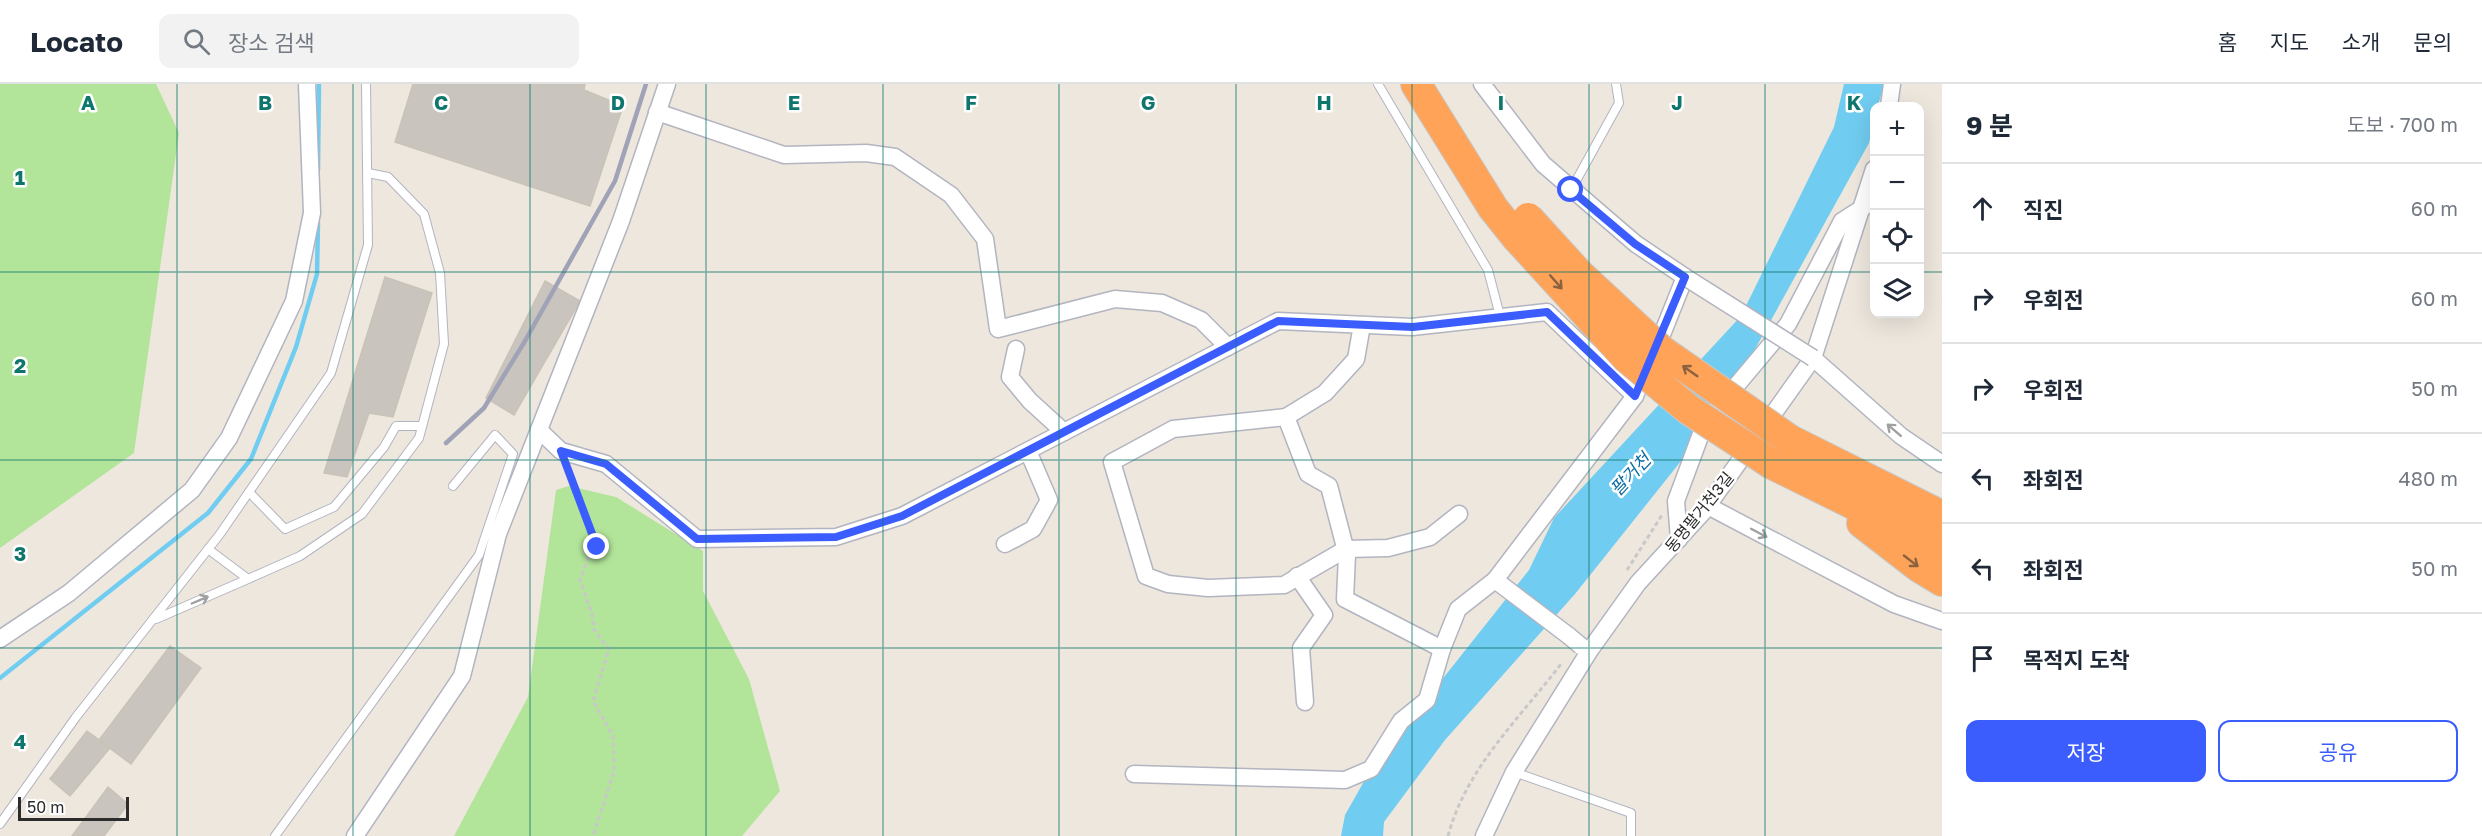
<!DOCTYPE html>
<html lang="ko">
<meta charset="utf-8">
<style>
body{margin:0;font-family:"Golos Text","Noto Sans KR",sans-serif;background:#f2f2f3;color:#1f2937}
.controls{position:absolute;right:18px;top:18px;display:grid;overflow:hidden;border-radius:12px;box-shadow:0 6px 24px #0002}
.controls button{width:54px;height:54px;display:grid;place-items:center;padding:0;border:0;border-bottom:2px solid #e0e1e3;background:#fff;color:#1f2937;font:30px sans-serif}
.scale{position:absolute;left:18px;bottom:15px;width:111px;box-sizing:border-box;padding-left:6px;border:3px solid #2c2c2c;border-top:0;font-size:16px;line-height:21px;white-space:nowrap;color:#2c2c2c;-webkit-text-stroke:4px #fff;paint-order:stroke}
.stop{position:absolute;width:18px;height:18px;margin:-14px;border:4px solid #3b5dfd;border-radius:50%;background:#fff}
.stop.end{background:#3b5dfd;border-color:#fff;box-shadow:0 2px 6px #0008}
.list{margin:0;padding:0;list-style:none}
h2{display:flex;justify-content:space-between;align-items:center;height:78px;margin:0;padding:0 24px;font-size:26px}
h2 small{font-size:20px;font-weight:400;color:#747a83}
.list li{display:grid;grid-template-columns:39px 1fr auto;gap:18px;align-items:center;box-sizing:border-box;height:90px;padding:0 24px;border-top:2px solid #e0e1e3}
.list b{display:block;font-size:22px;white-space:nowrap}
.list em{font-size:20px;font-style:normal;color:#747a83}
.actions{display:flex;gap:12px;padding:18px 24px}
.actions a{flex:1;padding:14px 0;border:2px solid #3b5dfd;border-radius:12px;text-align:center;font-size:21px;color:#3b5dfd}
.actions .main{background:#3b5dfd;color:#fff}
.icon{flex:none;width:33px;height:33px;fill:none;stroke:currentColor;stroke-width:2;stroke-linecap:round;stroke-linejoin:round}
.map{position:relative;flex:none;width:1942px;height:752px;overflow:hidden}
header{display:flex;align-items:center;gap:36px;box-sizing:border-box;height:84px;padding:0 30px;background:#fff;border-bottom:2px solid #e0e1e3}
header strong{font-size:28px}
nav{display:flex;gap:33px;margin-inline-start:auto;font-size:21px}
.search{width:420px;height:54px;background:#f2f2f3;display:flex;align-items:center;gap:15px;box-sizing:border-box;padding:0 21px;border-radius:12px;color:#747a83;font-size:22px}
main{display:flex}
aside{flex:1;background:#fff}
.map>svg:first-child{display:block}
.green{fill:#b2e59a}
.water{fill:#70cdf1}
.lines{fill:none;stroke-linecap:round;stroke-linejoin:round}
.stream{stroke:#70cdf1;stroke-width:4.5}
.building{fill:#c9c4bd;stroke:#c9c3b7;stroke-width:1.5}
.lane-casing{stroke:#b2b4c0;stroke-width:10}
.street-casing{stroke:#b2b4c0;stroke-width:19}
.highway-casing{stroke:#c8c8c8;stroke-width:32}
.path{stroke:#c8c8c8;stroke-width:3;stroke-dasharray:4.5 3;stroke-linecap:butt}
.lane{stroke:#fff;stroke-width:8}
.street{stroke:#fff;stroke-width:16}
.highway{stroke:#ffa358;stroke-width:30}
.rail{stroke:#a0a3b7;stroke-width:4.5}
.street-bridge-casing{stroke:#b2b4c0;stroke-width:19;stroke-linecap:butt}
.highway-bridge-casing{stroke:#c8c8c8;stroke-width:32;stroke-linecap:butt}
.street-bridge{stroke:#fff;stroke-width:16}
.highway-bridge{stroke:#ffa358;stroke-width:30}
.oneway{stroke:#8b6240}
.oneway2{stroke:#a0a0a0}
.route{stroke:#3b5dfd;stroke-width:8}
.grid{fill:none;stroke:#0f766e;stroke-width:1.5;stroke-opacity:0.55}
.labels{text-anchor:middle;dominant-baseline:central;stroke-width:5;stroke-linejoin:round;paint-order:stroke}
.street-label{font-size:16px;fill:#2c2c2c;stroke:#fff}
.water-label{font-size:18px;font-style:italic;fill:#0b6ba1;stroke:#fff}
.grid-label{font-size:20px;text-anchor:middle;font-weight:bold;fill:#0f766e;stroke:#fff;stroke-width:5;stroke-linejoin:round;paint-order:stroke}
</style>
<header>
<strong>Locato</strong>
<div class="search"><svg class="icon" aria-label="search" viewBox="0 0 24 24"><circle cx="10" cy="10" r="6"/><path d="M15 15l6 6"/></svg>장소 검색</div>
<nav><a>홈</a><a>지도</a><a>소개</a><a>문의</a></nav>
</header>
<main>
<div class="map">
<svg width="1942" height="752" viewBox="0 0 1942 752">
<rect width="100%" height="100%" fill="#eee7de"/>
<g class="green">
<polygon points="0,0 156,0 179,49 134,369 0,464"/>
<polygon points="569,402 616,413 703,467 703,507 749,595 780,707 742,752 454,752 528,613 556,406"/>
</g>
<polygon class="water" points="1844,0 1884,0 1878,22 1874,22 1874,36 1869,59 1754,267 1705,339 1689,367 1575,510 1445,656 1384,738 1383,752 1341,752 1345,731 1371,685 1529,486 1554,434 1741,232 1834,43"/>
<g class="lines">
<g class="stream">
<polyline points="318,86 319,0"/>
<polyline points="0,594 208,429 251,375 296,263 317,190 318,139"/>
</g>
</g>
<g class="building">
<polygon points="413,0 585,0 584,6 623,22 590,122 395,58"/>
<polygon points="385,193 432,209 393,333 369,329 347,393 324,389"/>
<polygon points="545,197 580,217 514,331 486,314"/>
<polygon points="170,562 201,584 131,680 99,656"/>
<polygon points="87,647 110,664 70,712 50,695"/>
<polygon points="108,703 128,720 104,752 72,752"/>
</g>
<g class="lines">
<g class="lane-casing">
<g id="lane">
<polyline points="1378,0 1488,186 1500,232"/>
<polyline points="1571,106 1619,19 1616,0"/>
<polyline points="249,408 285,445 334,423 384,363 396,342 422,342"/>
<polyline points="208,465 248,495 300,472 362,430 419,354 444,260 440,189 424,130 388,93 368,89"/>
<polyline points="156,535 248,495"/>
<polyline points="1514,688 1631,729 1631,752"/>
<polyline points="0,740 76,633 220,450 331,289 368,161 366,0"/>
<polyline points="275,752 479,471 513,370 495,351 453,402"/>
</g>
</g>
<g class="street-casing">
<g id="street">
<polyline points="1482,0 1543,80 1636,160 1685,193 1655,268"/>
<polyline points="1889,22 1892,0"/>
<polyline points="657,28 784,71 866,69 895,73 951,111 985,155 998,245 1115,215 1162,219 1201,236 1228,263"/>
<polyline points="1362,241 1356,275 1325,309 1286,333 1308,390 1329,402 1347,471 1345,515 1442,565"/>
<polyline points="1016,265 1010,293 1030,317 1064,348"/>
<polyline points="1813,274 1901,352 1942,380"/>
<polyline points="1286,333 1173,345 1112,378 1146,492 1168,500 1208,504 1284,501 1346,465 1388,464 1430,453 1459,430"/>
<polyline points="539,346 561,367 606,380 697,455 836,453 902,432 1278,237 1412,243 1547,228 1635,312"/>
<polyline points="1708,422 1894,520 1942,537"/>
<polyline points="1679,455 1676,417 1705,339 1788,240 1842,137 1864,123"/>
<polyline points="1005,460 1033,445 1049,416 1028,367"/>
<polyline points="1297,492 1324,531 1301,564 1305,618"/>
<polyline points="1569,552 1495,496 1635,312 1639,302"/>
<polyline points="0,555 69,509 192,406 229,354 294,217 312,129 307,0"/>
<polyline points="1134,690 1345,696 1371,685 1401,637 1427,616 1442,565 1458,525 1495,496"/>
<polyline points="355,752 462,592 498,450 621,137 667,0"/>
<polyline points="1484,752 1514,688 1590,566 1638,499 1704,427 1813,274 1874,85"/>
</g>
</g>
<g class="highway-casing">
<g id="highway">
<polyline points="1416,0 1493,124 1517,154"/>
<polyline points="1790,356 1942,432"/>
<polyline points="1772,380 1942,464"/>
<polyline points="1862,439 1919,483 1942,497"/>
</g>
</g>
<g class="path">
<polyline points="567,384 597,463 588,474 580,496 592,530 594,546 609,565 593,617 613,652 614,687 593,752"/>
<polyline points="1627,486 1662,431"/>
<path d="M1448,752c18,-68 72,-118 113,-172"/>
</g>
<use href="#lane" class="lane"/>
<use href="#street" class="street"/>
<use href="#highway" class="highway"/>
<polyline class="rail" points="446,359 484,324 525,257 615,97 646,0"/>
<g class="street-bridge-casing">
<g id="street-bridge">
<polyline points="1685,193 1813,274"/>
<polyline points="1569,552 1581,562"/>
</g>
</g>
<g class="highway-bridge-casing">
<g id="highway-bridge">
<polyline points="1528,134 1579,190 1662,267 1790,356"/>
<polyline points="1519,156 1627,274 1688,325 1772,380"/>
</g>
</g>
<use href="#street-bridge" class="street-bridge"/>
<use href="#highway-bridge" class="highway-bridge"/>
</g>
<defs><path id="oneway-shaft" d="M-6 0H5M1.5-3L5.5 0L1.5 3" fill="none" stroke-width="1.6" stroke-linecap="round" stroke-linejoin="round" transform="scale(1.5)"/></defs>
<g class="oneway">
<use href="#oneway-shaft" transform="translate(1556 198) rotate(49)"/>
<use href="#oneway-shaft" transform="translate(1690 287) rotate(-145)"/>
<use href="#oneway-shaft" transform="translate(1911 477) rotate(38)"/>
</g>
<g class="oneway2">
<use href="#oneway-shaft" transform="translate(1894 346) rotate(-139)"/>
<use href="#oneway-shaft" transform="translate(1759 449) rotate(28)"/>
<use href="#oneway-shaft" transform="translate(200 516) rotate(-23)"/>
</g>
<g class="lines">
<polyline class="route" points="597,463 561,367 606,380 697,455 836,453 902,432 1278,237 1413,243 1547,228 1635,312 1685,193 1635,160 1571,106"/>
</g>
<path class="grid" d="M177,0v752M353,0v752M530,0v752M706,0v752M883,0v752M1059,0v752M1236,0v752M1412,0v752M1589,0v752M1765,0v752M0,188h1874M1920,188h22M0,376h1942M0,564h1942"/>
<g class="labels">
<g class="street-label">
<text transform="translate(1699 428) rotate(-51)">동명팔거천3길</text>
</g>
<g class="water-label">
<text transform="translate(1630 390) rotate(-47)">팔거천</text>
</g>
</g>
<g class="grid-label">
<text x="88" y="26">A</text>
<text x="265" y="26">B</text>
<text x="441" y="26">C</text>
<text x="618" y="26">D</text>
<text x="794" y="26">E</text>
<text x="971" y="26">F</text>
<text x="1148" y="26">G</text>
<text x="1324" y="26">H</text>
<text x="1501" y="26">I</text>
<text x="1677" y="26">J</text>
<text x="1854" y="26">K</text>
<text x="20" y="101">1</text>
<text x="20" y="289">2</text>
<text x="20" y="477">3</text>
<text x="20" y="665">4</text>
</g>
</svg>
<div class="controls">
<button>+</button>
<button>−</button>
<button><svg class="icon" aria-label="locate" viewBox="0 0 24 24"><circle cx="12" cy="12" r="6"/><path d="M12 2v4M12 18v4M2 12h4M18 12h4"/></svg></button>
<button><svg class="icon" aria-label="layers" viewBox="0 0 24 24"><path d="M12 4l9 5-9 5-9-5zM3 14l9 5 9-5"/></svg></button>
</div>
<div class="scale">50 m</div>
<div class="stop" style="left:1571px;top:106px"></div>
<div class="stop end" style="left:597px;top:463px"></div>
</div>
<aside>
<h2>9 분<small>도보 · 700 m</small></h2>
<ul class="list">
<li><svg class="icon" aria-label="ahead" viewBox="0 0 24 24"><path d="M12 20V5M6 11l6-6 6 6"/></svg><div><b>직진</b></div><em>60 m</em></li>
<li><svg class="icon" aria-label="right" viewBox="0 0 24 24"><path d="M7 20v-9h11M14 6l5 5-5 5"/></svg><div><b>우회전</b></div><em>60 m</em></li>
<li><svg class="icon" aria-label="right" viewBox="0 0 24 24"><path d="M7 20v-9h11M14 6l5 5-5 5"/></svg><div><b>우회전</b></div><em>50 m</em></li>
<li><svg class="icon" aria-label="left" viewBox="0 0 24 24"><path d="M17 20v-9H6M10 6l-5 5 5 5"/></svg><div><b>좌회전</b></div><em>480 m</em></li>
<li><svg class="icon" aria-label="left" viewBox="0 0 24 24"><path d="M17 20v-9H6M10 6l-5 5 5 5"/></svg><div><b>좌회전</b></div><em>50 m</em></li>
<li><svg class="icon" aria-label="arrive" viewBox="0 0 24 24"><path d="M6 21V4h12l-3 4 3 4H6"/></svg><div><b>목적지 도착</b></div></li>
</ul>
<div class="actions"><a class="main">저장</a><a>공유</a></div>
</aside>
</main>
